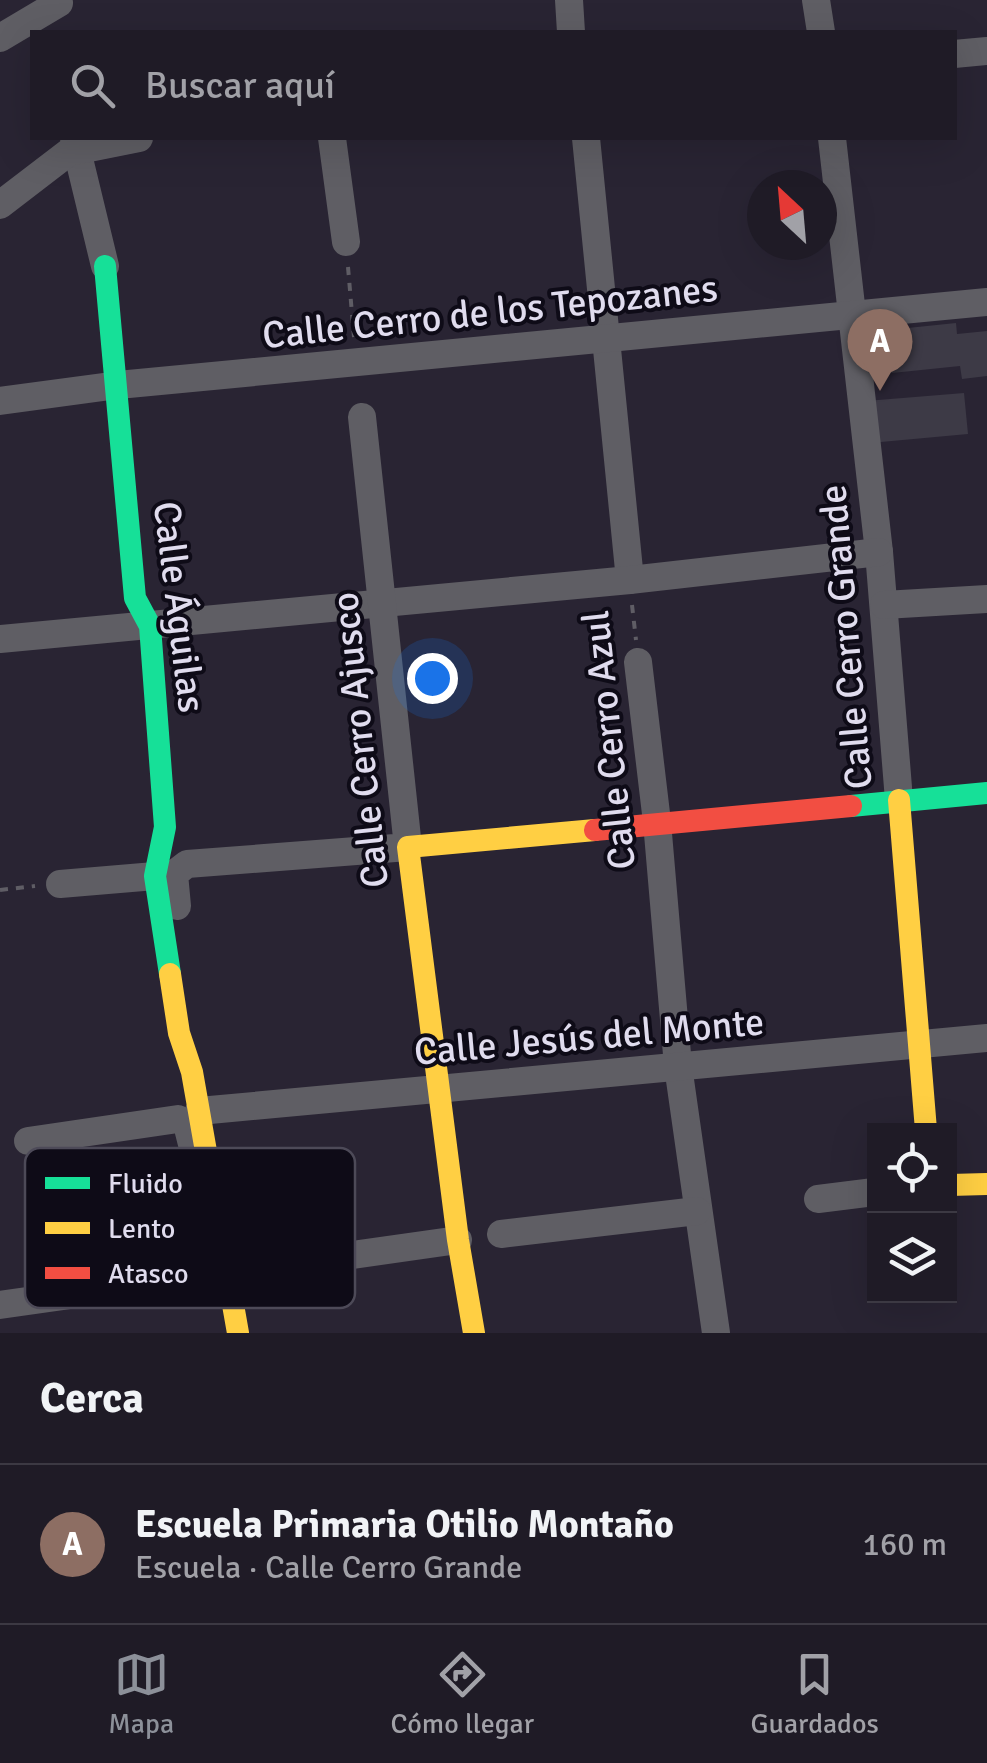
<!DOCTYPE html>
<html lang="es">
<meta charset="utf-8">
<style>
body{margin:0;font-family:Signika,sans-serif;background:#2c2832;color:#f1f3f6}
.controls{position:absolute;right:30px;bottom:30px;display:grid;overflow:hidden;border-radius:0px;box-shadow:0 10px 40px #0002}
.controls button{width:90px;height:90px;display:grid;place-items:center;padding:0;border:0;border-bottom:2px solid #3c3943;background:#1f1b26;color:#f1f3f6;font:50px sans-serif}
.compass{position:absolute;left:747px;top:170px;width:90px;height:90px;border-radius:50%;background:#1f1b26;box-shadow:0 10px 40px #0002;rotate:334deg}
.you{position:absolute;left:432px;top:678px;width:35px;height:35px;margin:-25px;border:8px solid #fff;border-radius:50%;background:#1a73e8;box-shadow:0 0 0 15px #1a73e833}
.badge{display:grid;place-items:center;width:65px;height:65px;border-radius:50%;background:#8c9099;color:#fff;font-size:32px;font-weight:700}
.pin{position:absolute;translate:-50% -82px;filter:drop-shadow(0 2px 5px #0008)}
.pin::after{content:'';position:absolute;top:52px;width:35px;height:30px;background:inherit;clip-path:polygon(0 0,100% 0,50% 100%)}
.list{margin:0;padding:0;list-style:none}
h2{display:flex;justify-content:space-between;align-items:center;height:130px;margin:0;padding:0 40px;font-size:42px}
h2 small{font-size:32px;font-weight:400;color:#a1a1a7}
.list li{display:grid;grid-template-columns:65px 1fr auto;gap:30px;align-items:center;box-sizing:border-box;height:160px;padding:0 40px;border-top:2px solid #3c3943}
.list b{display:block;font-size:38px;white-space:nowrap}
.list p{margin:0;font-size:32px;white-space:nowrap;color:#a1a1a7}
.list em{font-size:32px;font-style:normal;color:#a1a1a7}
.icon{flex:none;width:55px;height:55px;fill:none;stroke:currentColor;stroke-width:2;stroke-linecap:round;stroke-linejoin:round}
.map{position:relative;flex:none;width:987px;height:1333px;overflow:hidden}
.search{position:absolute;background:#1f1b26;box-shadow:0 10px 40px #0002;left:30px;right:30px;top:30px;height:110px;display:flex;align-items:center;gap:25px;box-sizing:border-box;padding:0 35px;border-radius:0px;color:#a1a1a7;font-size:38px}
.sheet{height:290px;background:#1f1b26}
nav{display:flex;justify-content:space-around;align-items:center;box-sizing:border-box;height:140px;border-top:2px solid #3c3943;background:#1f1b26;font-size:28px;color:#a1a1a7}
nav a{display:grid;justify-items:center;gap:5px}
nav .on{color:#8c9099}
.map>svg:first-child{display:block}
.building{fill:#3d3a46}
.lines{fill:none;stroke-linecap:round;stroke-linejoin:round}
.path{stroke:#5f5d65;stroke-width:4;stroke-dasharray:8 8;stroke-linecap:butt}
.street{stroke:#5f5e64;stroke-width:28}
.fast{stroke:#16e098;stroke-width:22}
.slow{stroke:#ffcf43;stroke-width:22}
.jam{stroke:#f24e42;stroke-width:22}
.labels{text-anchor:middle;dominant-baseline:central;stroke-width:8;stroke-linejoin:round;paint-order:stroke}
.street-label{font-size:38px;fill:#e0dcee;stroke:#0e0b17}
.key{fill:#0e0b17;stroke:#4d4a58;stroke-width:2.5}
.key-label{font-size:28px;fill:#e0dcee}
</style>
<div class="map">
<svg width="987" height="1333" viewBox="0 0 987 1333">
<rect width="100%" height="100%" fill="#292433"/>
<g class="building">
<polygon points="956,323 957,334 987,331 987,376 962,379 960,366 863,376 859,333"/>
<polygon points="964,393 968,434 870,443 866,401"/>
</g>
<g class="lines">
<g class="path">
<polyline points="348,267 354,337"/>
<polyline points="632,605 636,640"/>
<polyline points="0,890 35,886"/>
</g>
<g class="street">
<polyline points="569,0 571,32"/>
<polyline points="816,0 821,32"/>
<polyline points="0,38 59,3"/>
<polyline points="954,54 987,51"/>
<polyline points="74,138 105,266"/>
<polyline points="332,138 346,242"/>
<polyline points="586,138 630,580"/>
<polyline points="832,138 879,552 899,800"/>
<polyline points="0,205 69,152 139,138"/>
<polyline points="0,401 118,385 987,302"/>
<polyline points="884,605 987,599"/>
<polyline points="0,639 630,580 879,552"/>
<polyline points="638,662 657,822 678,1066 716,1333"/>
<polyline points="60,884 155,876"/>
<polyline points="177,906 174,874 187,864 408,847 362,417"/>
<polyline points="199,1111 987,1038"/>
<polyline points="28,1141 178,1119 187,1124 194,1152"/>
<polyline points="818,1199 874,1192"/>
<polyline points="501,1234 697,1211"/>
<polyline points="0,1305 458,1240"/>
</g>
<g class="fast">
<polyline points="105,266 135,598 150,626 165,827 155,876 170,974"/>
<polyline points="851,806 987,793"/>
</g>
<g class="slow">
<polyline points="899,800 926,1130"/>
<polyline points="170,974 179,1033 192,1072 238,1333"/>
<polyline points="950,1185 987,1184"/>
<polyline points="474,1333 458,1240 408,847 595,830"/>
</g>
<polyline class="jam" points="595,830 851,806"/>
</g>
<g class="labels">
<g class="street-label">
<text transform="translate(490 312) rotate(-6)">Calle Cerro de los Tepozanes</text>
<text transform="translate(179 607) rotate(83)">Calle Águilas</text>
<text transform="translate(846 637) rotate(-95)">Calle Cerro Grande</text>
<text transform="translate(360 740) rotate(-96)">Calle Cerro Ajusco</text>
<text transform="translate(609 740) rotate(-96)">Calle Cerro Azul</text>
<text transform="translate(589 1037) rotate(-5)">Calle Jesús del Monte</text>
</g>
</g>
<rect x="25" y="1148" width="330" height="160" rx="15" class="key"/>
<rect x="45" y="1177" width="45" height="12" fill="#16e098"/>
<rect x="45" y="1222" width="45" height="12" fill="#ffcf43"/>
<rect x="45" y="1267" width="45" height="12" fill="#f24e42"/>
<g class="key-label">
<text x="108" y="1193">Fluido</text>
<text x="108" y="1238">Lento</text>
<text x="108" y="1283">Atasco</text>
</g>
</svg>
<div class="controls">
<button><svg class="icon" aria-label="locate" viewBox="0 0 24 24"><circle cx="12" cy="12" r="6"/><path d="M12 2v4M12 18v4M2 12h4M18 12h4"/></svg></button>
<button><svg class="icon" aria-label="layers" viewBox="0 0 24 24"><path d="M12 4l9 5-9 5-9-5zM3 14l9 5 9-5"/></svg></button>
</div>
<svg class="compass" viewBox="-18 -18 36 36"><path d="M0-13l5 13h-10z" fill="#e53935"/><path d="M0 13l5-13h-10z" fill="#a1a1a7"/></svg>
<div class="you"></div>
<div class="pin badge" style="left:880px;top:391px;background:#8d6e63">A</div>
<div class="search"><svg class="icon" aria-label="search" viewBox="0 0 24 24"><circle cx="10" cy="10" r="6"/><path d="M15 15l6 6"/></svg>Buscar aquí</div>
</div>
<section class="sheet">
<h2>Cerca<small></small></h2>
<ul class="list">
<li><span class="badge" style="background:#8d6e63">A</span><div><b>Escuela Primaria Otilio Montaño</b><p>Escuela · Calle Cerro Grande</p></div><em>160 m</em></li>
</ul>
</section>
<nav>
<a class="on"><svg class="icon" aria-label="map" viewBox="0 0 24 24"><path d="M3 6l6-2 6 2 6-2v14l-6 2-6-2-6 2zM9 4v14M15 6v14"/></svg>Mapa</a>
<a><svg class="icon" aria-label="directions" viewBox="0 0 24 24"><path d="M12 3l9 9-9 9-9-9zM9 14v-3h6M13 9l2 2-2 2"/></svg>Cómo llegar</a>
<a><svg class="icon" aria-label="saved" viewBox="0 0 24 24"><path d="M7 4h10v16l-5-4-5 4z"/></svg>Guardados</a>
</nav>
